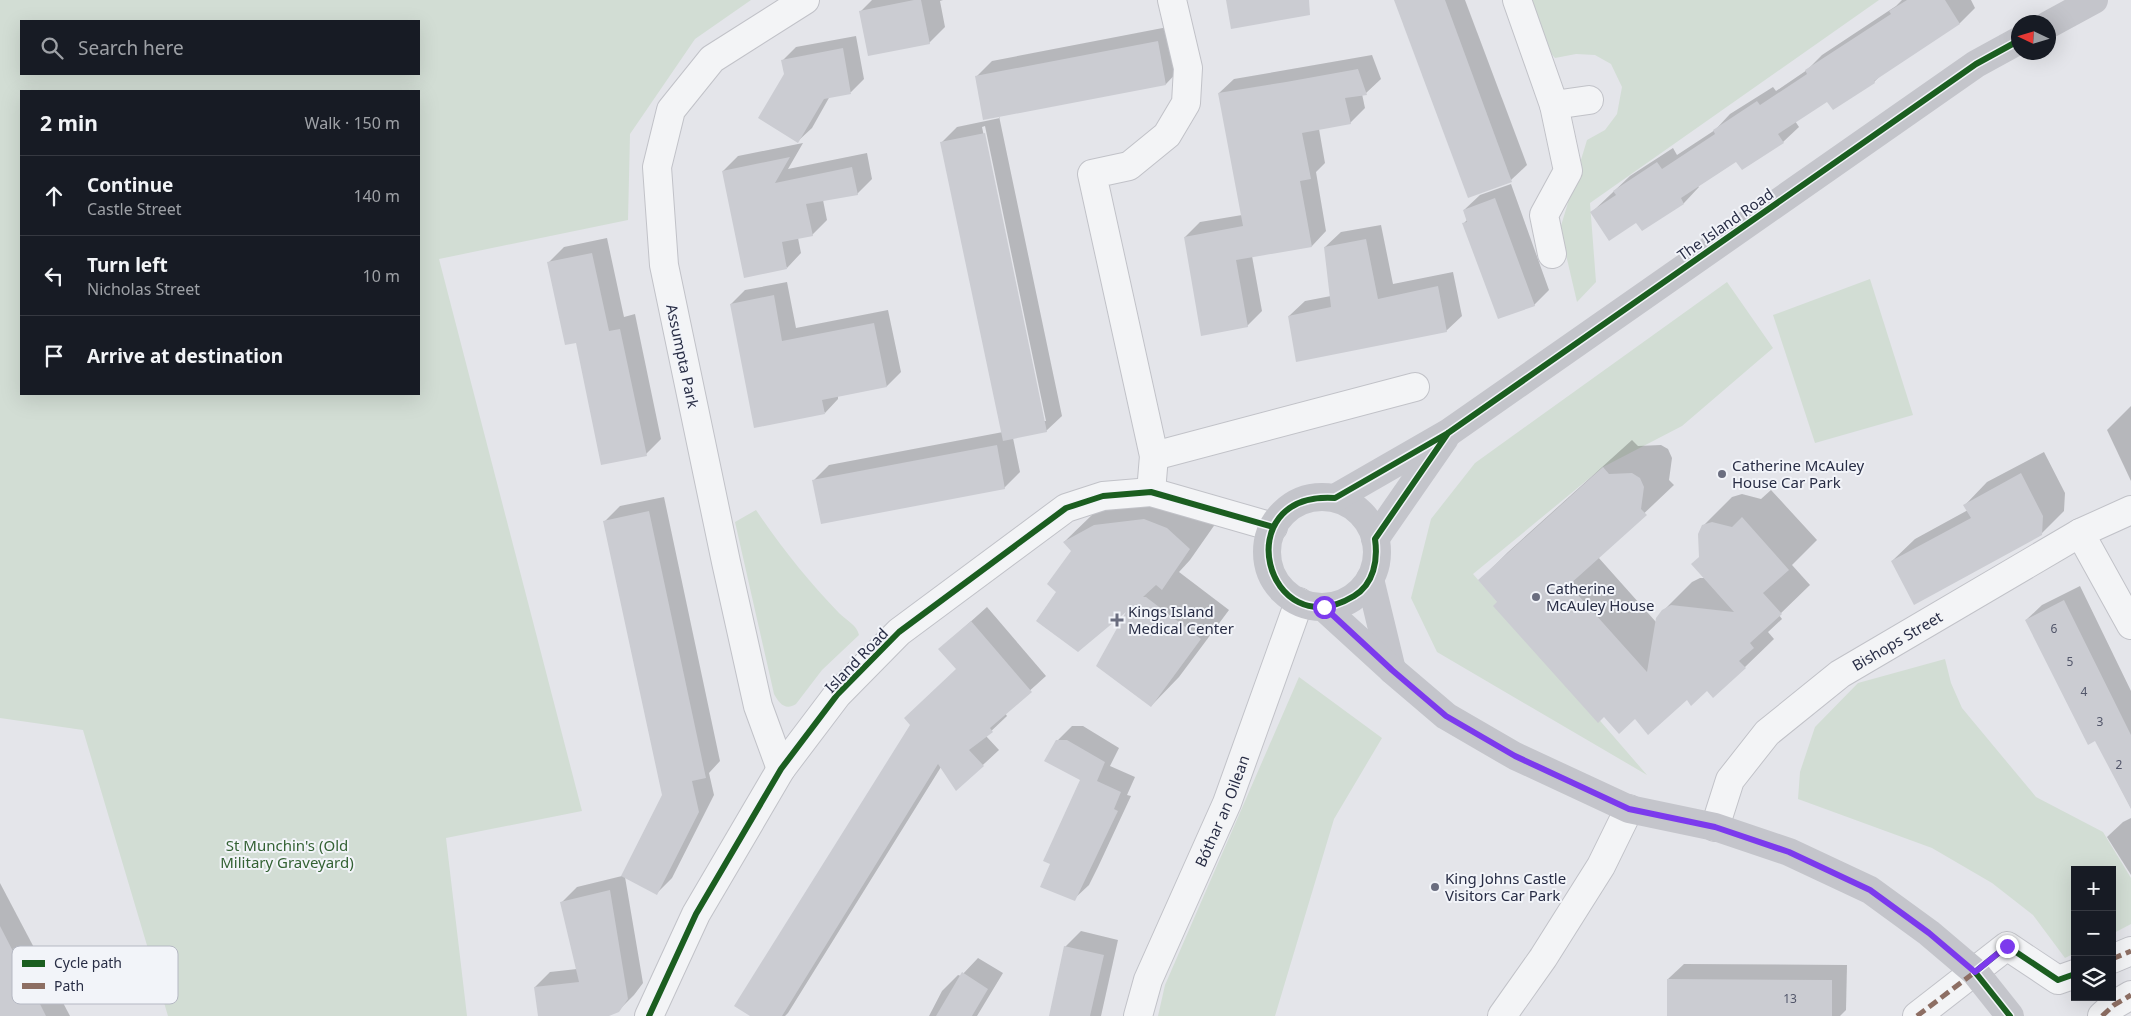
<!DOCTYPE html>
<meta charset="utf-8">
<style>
body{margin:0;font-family:"Noto Sans",sans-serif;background:#242831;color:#f1f3f6}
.controls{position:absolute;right:15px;bottom:15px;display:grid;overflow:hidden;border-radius:0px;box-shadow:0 5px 20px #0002}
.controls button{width:45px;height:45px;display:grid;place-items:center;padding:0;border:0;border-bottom:1px solid #363941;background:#171b24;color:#f1f3f6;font:25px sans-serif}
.compass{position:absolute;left:2011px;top:15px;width:45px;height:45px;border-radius:50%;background:#171b24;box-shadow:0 5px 20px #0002;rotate:274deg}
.stop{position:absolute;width:15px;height:15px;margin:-11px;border:4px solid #7c3aed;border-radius:50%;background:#fff}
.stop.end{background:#7c3aed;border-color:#fff;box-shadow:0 1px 5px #0008}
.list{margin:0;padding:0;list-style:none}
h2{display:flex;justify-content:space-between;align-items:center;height:65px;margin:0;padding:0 20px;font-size:21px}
h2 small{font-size:16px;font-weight:400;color:#9ea1a6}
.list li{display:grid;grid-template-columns:32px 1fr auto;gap:15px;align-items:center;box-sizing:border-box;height:80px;padding:0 20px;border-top:1px solid #363941}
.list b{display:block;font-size:19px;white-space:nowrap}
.list p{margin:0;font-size:16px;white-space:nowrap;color:#9ea1a6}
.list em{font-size:16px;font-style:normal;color:#9ea1a6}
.icon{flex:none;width:28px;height:28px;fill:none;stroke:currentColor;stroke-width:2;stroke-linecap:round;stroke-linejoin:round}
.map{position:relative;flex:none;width:2131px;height:1016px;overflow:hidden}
.search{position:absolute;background:#171b24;box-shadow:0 5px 20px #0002;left:20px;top:20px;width:400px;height:55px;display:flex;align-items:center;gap:12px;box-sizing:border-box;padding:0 18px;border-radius:0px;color:#9ea1a6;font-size:19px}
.panel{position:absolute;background:#171b24;box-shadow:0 5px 20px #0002;left:20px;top:90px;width:400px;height:305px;border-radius:0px}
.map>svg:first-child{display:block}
.green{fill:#d2ddd4;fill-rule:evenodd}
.shadow{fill:#0003;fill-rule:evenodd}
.building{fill:#cbccd2}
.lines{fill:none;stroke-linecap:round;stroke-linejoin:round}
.street-casing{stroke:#c1c2c8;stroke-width:30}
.street{stroke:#f3f4f6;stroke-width:28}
.secondary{stroke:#c4c5cb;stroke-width:28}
.quiet{stroke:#8d6e63;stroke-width:5;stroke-dasharray:10 5;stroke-linecap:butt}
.cycleway-casing{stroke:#f2f4f9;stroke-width:9}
.cycleway{stroke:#1b5e20;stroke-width:6}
.route{stroke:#7c3aed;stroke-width:6}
.poi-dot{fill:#6a6d7f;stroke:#f2f4f9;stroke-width:2}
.labels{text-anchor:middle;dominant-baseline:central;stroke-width:4;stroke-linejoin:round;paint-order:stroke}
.number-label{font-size:12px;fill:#52566a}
.street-label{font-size:15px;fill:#282d45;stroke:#f2f4f9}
.poi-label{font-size:15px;fill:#282d45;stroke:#f2f4f9;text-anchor:start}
.park-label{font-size:15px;fill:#346234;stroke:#f2f4f9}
.key{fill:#f2f4f9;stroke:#b5b8c3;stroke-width:1}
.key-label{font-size:14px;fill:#282d45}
</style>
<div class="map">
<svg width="2131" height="1016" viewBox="0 0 2131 1016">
<rect width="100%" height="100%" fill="#e4e5ea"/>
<g class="green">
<path d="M0,0h751l-56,39 -65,95 -2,86 -189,39 143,552 -136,27 21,178h-299l-85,-286 -83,-12zM21,21h398v53h-398zM21,91h398v303h-398z"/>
<polygon points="1531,0 1879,0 1590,203 1596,282 1577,302 1560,229 1587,140 1605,130 1617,114 1622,87 1611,64 1595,55 1576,54 1555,58 1548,50"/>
<polygon points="1870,279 1913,415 1815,443 1773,315"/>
<polygon points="1727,282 1773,348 1682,426 1603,467 1473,574 1647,775 1437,652 1411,598 1431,519 1475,463"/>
<path d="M756,510c25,37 52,71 83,103 7,7 18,12 20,22l-37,35 -26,34c-11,7 -17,-1 -22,-10l-39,-172z"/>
<polygon points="1945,659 1951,683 1962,708 2036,797 2103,832 2131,878 2131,924 2112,934 2112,870 2075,870 2075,953 2065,958 2033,915 1992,883 1932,848 1798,799 1800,772 1815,727 1858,683"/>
<polygon points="1299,677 1382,738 1334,819 1275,1016 1158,1016 1165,985"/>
</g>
<g class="shadow">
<polygon points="872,0 943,0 940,1 945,27 929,43 861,11"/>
<polygon points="1396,0 1465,0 1527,165 1511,180"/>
<polygon points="1902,0 1971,0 1975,8 1960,23 1884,72 1874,82 1828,100 1795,121 1799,127 1783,142 1737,160 1698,186 1699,187 1684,203 1642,230 1637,222 1592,212 1630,176 1673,148 1677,155 1715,130 1730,114 1773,87 1776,91 1807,70 1822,55 1896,6"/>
<path d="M1173,26l8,42 -15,16 -167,32 63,300 -16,15 -33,7 7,34 -16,16 -190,-8 15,-15 174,-33 -61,-290 15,-15 43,-9 -24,-41 16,-16zM985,126l61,295h-3l-61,-294z"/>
<polygon points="856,36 864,79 851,92 830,96 812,128 798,141 782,61 796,47"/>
<polygon points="1372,55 1381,79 1366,93 1362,94 1365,108 1350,123 1319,129 1325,163 1316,172 1326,231 1312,246 1252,256 1262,311 1247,326 1185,237 1200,222 1242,215 1219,93 1234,79"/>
<polygon points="803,143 788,169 867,153 872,179 857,194 823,200 827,220 812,235 798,238 801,253 787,268 723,171 738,156"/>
<polygon points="1511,184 1549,290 1534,305 1463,224 1467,220 1464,210 1480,195"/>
<polygon points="1381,225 1393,284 1453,272 1462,316 1446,331 1289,316 1305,301 1331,296 1325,247 1341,232"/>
<polygon points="607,238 624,317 635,314 661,439 646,454 577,341 548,263 564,247"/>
<polygon points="787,282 796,328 888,310 901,372 887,386 838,396 838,399 825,413 731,304 745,290"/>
<polygon points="2131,406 2131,481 2107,430"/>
<polygon points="1632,440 1638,446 1661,445 1668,449 1672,458 1669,480 1674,485 1598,557 1656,622 1663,611 1692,582 1700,578 1705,578 1700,557 1703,526 1732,497 1742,494 1761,499 1771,490 1817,540 1792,565 1810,585 1779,615 1782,619 1768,632 1774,639 1745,667 1713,697 1707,690 1635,718 1498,602 1480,580 1508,552"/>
<polygon points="2044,452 2065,493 2064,511 2041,534 1892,561 1915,539 1968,510 1965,505 1987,482"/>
<polygon points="664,497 720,761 709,773 714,795 672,878 657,893 625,877 643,983 634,995 618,1011 606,1016 539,1016 535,987 550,972 577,969 562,902 577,887 622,876 663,795 605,521 620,506"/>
<polygon points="1123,497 1218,520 1190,560 1179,572 1229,610 1179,677 1151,706 1129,607 1058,592 1073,550 1064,542 1093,514"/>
<polygon points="2080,586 2131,691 2131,808 2095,739 2026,620 2042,605"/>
<polygon points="987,607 1046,676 1005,713 1007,716 986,736 999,750 957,789 941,767 788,1013 785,1016 753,1016 957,669 940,649"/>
<polygon points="1072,726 1083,726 1119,748 1110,766 1135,777 1127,795 1131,796 1098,867 1089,885 1074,899 1082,779 1057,741"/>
<polygon points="2131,818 2131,875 2107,837 2123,822"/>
<polygon points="0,883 70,1016 5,1016 0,1006"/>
<polygon points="1081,931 1118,940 1101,1016 1050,1016 1065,947"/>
<polygon points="978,958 1003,973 977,1016 929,1016 942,991 958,975 961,976"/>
<polygon points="1684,964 1847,965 1846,1010 1840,1016 1668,1016 1668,979"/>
</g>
<g class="building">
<polygon points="914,0 921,0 930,44 868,56 859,11"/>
<polygon points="1226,0 1309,0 1310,15 1231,29"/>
<polygon points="1394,0 1445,0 1512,182 1468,198"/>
<polygon points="1907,0 1945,0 1960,24 1874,81 1875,83 1833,110 1827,102 1778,134 1784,143 1742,170 1736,162 1681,198 1684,204 1642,231 1636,223 1609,241 1590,212 1616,195 1613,191 1657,162 1662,169 1715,134 1713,130 1757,101 1760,105 1807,74 1805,70 1891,14 1889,11"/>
<polygon points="1158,41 1166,85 983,120 975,76"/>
<polygon points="843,48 851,94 824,99 798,143 758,118 784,74 781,60"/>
<polygon points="1358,69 1367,95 1345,98 1351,124 1302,133 1311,179 1300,181 1312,247 1236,260 1248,327 1201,336 1184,237 1243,226 1218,93 1286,82"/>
<polygon points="985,133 1047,432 1003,441 940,142"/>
<polygon points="790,157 775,183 852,167 858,195 806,204 813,236 782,242 787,269 744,278 722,171"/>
<polygon points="1495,198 1535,306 1498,319 1462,223 1467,222 1463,210"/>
<polygon points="1366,239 1378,299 1438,286 1447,332 1296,362 1288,316 1331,307 1324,247"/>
<polygon points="592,253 609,331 620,329 647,456 601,465 576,343 565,345 547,262"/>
<polygon points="774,295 782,341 874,323 887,387 822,400 825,414 754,428 730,304"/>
<polygon points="997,445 1005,489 821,524 812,480"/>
<polygon points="1603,467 1609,474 1632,473 1640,478 1644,487 1641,509 1647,515 1569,585 1647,672 1656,618 1662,610 1671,605 1734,612 1691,564 1699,557 1698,534 1702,525 1712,522 1732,527 1742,517 1789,570 1763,593 1782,614 1750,643 1754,648 1739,661 1746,668 1713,698 1707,691 1691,706 1687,700 1648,735 1635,719 1619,734 1604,717 1598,723 1493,606 1497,602 1478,580"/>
<polygon points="2021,473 2043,516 2042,535 1914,605 1891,561 1971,518 1963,505"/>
<polygon points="649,511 706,778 692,781 699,812 657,895 621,876 662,795 603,521"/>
<polygon points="1144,519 1167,528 1190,549 1162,590 1156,585 1143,597 1146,597 1201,639 1151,707 1096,666 1126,612 1078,652 1036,621 1056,592 1047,584 1071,551 1063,542 1094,525"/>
<polygon points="2064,600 2131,735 2131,809 2095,741 2088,745 2025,620"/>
<polygon points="971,621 1032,692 990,728 993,732 969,750 984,766 956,791 938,764 782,1016 750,1016 734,1006 910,725 904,718 956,669 938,649"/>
<polygon points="1056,740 1067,740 1105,762 1097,781 1121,792 1114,809 1118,811 1075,901 1040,887 1050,864 1043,861 1080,780 1044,761"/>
<polygon points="610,890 628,999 619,1012 609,1016 538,1016 534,987 579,982 560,902"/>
<polygon points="0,926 34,992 46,1016 0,1016"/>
<polygon points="1064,946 1104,955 1090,1016 1049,1016"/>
<polygon points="962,972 988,989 972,1016 936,1016"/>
<polygon points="1667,979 1832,980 1832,1016 1667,1016"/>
</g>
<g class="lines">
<g class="street-casing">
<g id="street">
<polyline points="1517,0 1554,105 1589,100"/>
<polyline points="1552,254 1544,215 1568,171 1554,105"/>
<polyline points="1154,456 1415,387"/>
<polyline points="1151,492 1154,456 1092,174 1129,166 1167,135 1186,103 1188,68 1172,0"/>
<polyline points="2080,533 2131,625"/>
<polyline points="781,769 758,706 726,562 664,265 657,167 671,110 712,59 805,0"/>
<path id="s1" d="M1715,827l15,-47 37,-47 73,-59 240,-141 51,-23"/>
<polyline points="2112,959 2131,951"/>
<polyline points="649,1016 696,914 781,769 837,695 899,632 1066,508 1103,496 1151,492 1273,527"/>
<path id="s2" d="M1138,1016l10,-36 79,-177 72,-201"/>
<polyline points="1502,1016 1543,958 1601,866 1629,809"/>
<polyline points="1917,1016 2007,946 2058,980 2075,974"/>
<polyline points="2102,1016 2114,1005 2131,995"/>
</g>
</g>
<use href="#street" class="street"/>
<g class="secondary">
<polyline points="2048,25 2094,0"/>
<circle cx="1322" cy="552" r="55"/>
<polyline points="1335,498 1448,433 1976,64 2018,41"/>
<polyline points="1375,539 1445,438"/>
<polyline points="1370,579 1392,670"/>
<polyline points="1323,607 1392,670 1446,716 1515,756 1629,809 1715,827 1789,852 1870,890 1929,933 1975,972 2010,1016"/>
</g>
<g class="quiet">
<polyline points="2112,959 2131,951"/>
<polyline points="1917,1016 1979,969"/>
<polyline points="2102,1016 2114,1005 2131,995"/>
</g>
<g class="cycleway-casing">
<g id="cycleway">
<path d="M1448,433l-73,106c3,21 -1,45 -21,57 -88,53 -129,-105 -19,-98l113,-65 528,-369 42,-23"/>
<polyline points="649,1016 696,914 781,769 837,695 899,632 1066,508 1103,496 1151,492 1273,527"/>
<polyline points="2010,1016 1975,972 2007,946 2058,980 2075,974"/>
</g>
</g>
<use href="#cycleway" class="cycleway"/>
</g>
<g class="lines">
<polyline class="route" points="1324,607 1392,670 1446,716 1515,756 1629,809 1715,827 1789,852 1870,890 1929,933 1975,972 2007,946"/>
</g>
<g class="poi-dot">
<circle cx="1722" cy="474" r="5"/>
<circle cx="1536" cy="597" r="5"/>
<path d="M1114.5 612.5h5v5h5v5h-5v5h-5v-5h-5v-5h5z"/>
<circle cx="1435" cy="887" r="5"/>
</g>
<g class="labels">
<g class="number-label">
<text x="2054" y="628">6</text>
<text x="2070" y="661">5</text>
<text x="2084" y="691">4</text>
<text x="2100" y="721">3</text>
<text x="2119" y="764">2</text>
<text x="1790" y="998">13</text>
</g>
<g class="street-label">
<text transform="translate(1725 224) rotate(-35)">The Island Road</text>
<text transform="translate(683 356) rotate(78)">Assumpta Park</text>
<text stroke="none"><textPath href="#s1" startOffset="269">Bishops Street</textPath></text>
<text transform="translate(856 660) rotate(-46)">Island Road</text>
<text stroke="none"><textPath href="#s2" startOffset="222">Bóthar an Oilean</textPath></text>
</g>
<g class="poi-label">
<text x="1732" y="465">Catherine McAuley<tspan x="1732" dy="17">House Car Park</tspan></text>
<text x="1546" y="588">Catherine<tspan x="1546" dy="17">McAuley House</tspan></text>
<text x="1128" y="611">Kings Island<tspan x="1128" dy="17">Medical Center</tspan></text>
<text x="1445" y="878">King Johns Castle<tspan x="1445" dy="17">Visitors Car Park</tspan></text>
</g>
<g class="park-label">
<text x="287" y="845">St Munchin's (Old<tspan x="287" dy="17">Military Graveyard)</tspan></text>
</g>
</g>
<rect x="12" y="946" width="166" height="58" rx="8" class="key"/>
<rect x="22" y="960" width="23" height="7" fill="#1b5e20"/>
<rect x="22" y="983" width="23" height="6" fill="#8d6e63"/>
<g class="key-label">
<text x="54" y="968">Cycle path</text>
<text x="54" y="991">Path</text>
</g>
</svg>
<div class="controls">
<button>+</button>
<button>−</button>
<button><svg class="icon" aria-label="layers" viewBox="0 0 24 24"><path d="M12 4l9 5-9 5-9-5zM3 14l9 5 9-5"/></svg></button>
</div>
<svg class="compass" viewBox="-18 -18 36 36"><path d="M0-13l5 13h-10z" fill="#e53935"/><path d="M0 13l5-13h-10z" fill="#9ea1a6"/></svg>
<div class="stop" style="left:1324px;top:607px"></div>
<div class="stop end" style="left:2007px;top:946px"></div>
<div class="search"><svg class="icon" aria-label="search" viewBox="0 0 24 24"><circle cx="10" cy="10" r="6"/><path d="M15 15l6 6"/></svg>Search here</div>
<section class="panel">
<h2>2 min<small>Walk · 150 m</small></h2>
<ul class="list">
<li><svg class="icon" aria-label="ahead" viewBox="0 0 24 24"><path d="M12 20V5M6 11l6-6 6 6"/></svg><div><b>Continue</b><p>Castle Street</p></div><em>140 m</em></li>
<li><svg class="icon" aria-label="left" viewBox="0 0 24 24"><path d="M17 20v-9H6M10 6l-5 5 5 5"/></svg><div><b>Turn left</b><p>Nicholas Street</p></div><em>10 m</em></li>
<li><svg class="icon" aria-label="arrive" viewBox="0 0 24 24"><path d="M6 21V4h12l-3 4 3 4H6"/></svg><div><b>Arrive at destination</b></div></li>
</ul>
</section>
</div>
